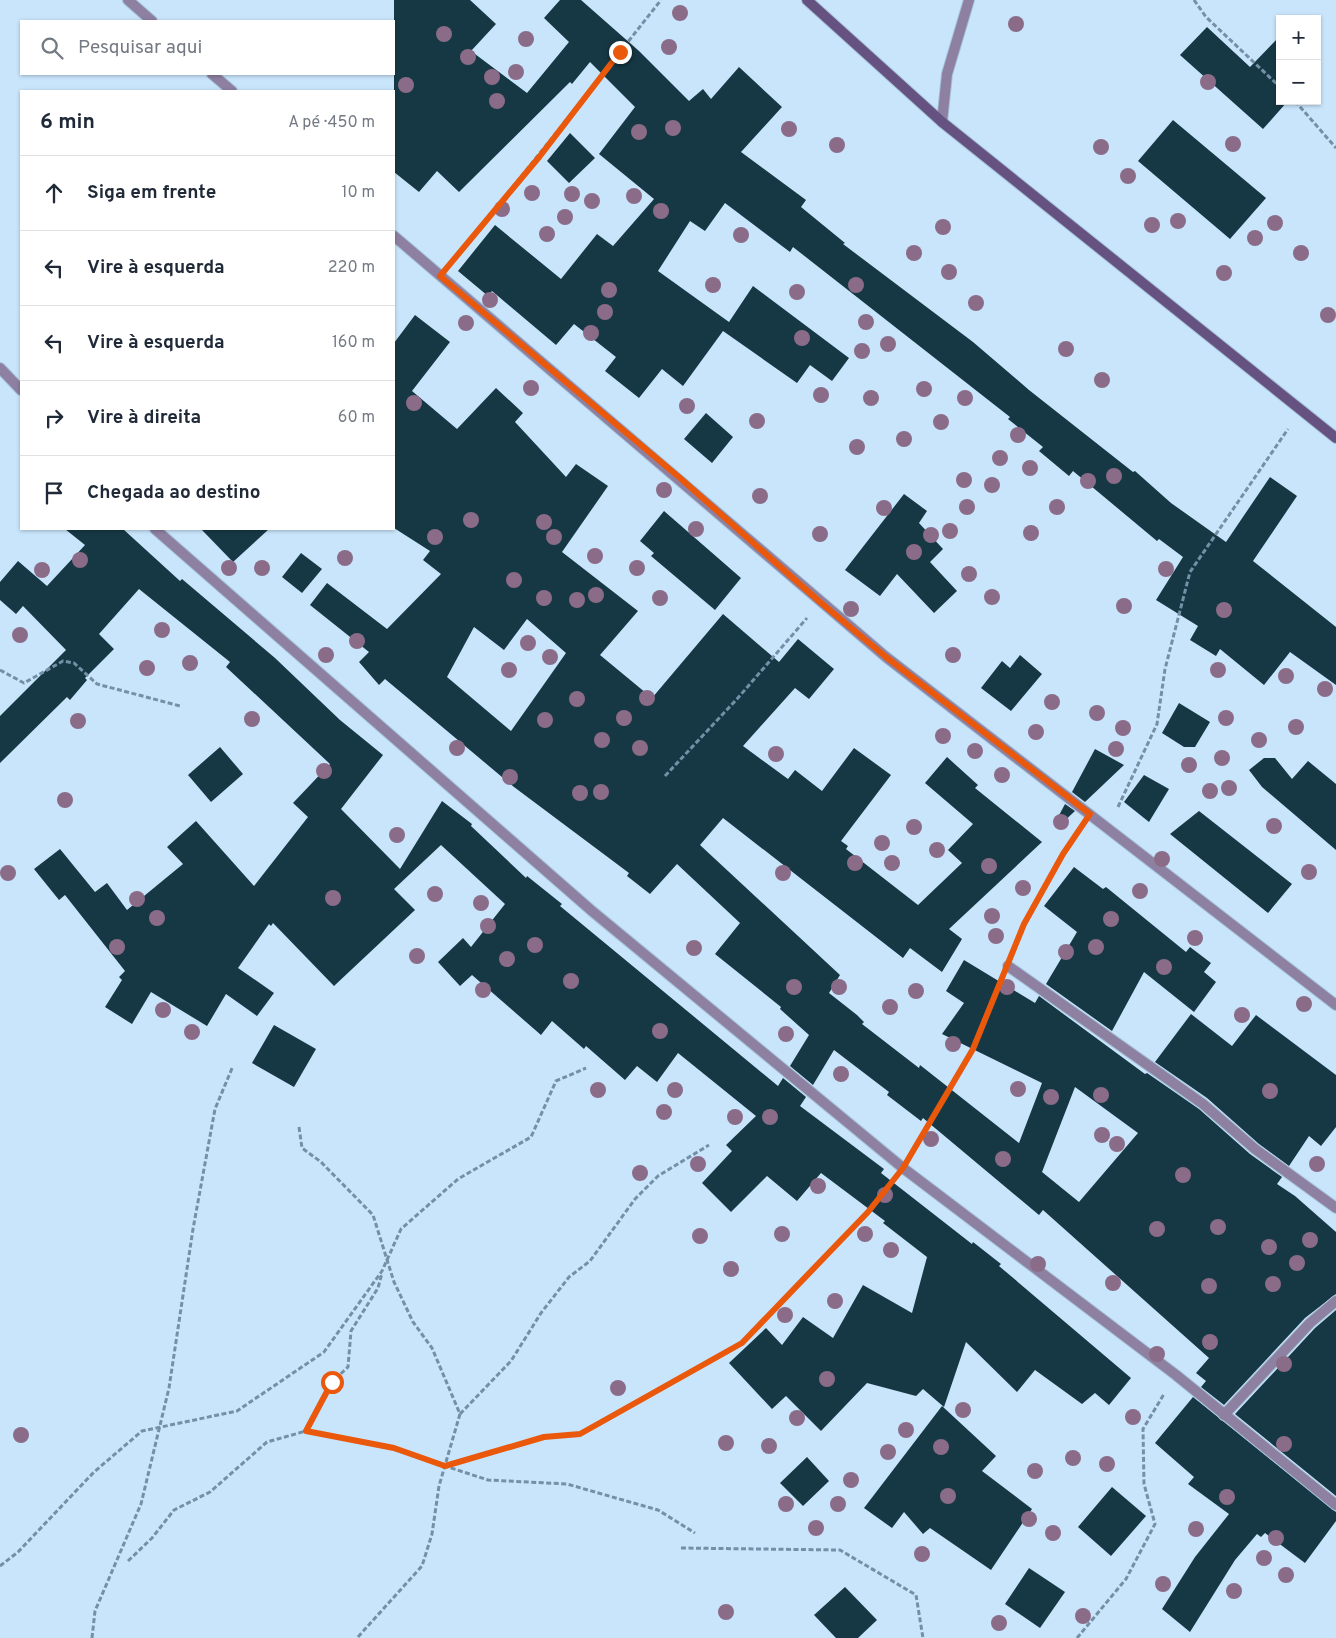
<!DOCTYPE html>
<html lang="pt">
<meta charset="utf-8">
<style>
body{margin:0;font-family:Overpass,sans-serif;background:#f2f2f3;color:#1f2937}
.controls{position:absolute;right:15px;top:15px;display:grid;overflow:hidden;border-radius:0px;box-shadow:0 1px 4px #0004}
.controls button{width:45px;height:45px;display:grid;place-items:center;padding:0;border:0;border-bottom:1px solid #e0e1e3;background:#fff;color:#1f2937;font:25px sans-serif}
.stop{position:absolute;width:15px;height:15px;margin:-11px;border:4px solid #ea580c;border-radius:50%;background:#fff}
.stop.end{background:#ea580c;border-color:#fff;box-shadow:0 1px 5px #0008}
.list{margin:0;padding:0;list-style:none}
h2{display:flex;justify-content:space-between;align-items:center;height:65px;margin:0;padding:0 20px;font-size:21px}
h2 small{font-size:16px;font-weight:400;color:#747a83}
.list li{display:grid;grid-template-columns:32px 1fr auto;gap:15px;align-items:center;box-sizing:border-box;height:75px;padding:0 20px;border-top:1px solid #e0e1e3}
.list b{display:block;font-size:19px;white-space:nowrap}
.list em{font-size:16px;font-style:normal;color:#747a83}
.icon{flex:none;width:28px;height:28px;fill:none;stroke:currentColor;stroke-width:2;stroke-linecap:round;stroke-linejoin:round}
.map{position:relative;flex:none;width:1336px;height:1638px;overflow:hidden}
.search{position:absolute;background:#fff;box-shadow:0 1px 4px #0004;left:20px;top:20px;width:375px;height:55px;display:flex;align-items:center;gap:12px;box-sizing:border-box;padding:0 18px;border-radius:0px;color:#747a83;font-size:19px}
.panel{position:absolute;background:#fff;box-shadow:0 1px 4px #0004;left:20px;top:90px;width:375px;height:440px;border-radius:0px}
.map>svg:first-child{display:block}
.building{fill:#163844;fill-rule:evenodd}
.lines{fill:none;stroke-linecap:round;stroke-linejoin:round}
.minor-casing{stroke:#a5c2d9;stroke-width:12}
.secondary-casing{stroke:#a5c2d9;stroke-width:12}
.path{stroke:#7490a7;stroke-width:3;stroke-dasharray:5 2.5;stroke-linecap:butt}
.minor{stroke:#8d80a1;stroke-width:10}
.secondary{stroke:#665280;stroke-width:10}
.tree{fill:#8b6c88}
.route{stroke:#ea580c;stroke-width:6}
</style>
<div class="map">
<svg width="1336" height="1638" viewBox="0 0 1336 1638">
<rect width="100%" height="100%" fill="#c9e5fc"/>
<g class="building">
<polygon points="394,0 470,0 496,24 471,51 527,93 569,42 544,18 560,0 581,0 639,51 689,101 703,89 711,99 739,67 782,107 741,152 806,200 801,207 845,243 843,244 973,342 1029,390 1133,472 1135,471 1171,503 1226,542 1270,477 1297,496 1253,561 1336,627 1336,685 1290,652 1264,685 1220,649 1216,656 1190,640 1198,626 1156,600 1183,557 1159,539 1157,541 1073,471 1069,476 1039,451 1043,447 1008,419 1010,417 793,247 790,252 725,203 705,231 690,221 658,271 729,322 753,286 849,358 832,381 810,365 797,383 723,331 683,386 662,369 639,398 605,371 616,357 574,324 556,345 492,291 488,296 458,271 495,225 561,279 597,234 613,246 654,199 599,154 635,107 590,62 572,84 570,82 459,192 437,171 419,192 394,172"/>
<polygon points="1207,27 1250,67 1280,36 1280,101 1287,102 1263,129 1180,55"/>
<polygon points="1173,120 1266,198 1230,239 1138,161"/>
<polygon points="570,133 595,158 569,183 547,161"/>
<path d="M415,315l35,27 -38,49 45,38 39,-41 27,25 -8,9 51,55 10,-13 32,22 -46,66 76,59 -38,44 52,43 71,-84 56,48 19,-23 36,30 -25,30 -14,-11 -52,58 45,33 7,-9 27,21 32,-43 37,27 -50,66 7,5 -2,3 72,56 44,-42 -14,-13 25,-26 -48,-41 22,-26 31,28 -3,3 67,54 -93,87 13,10 -20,33 -32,-24 -7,10 -180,-140 -23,27 140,130 -11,18 28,22 7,7 -2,2 57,44 1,-3 99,78 23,-60 -100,-49 22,-31 -18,-12 18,-31 71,43 4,-7 106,78 2,-1 52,36 51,45 32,23 -5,7 18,12 41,36v62l-31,24 -81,87 -23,-18 5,-6 -10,-8 13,-15 -166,-148 -4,5 -116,-97 -2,3 -34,-26 2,-3 -55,-42 -21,35 -23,-19 19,-31 -29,-26 1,-2 -66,-53 25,-31 -63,-59 -27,30 -23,-18 2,-3 -115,-86 -129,-108 -6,6 -20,-23 10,-10 -59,-47 17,-22 60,46 54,-55 -18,-14 7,-9 -36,-23v-185zM527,619l39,34 -55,78 -64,-54 27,-50 30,23zM1075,1087l63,46 -59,69 -37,-30z"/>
<polygon points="706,413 733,437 712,463 684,439"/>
<polygon points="904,494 927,511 919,523 943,549 930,562 957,591 934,613 897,574 880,596 845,570"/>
<polygon points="664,511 741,578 715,610 651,556 654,553 640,541"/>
<polygon points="65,529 123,529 180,581 182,579 275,658 340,720 383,755 341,809 400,869 442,801 472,824 471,826 526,878 527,876 562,904 560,906 778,1086 783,1078 806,1097 800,1106 884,1169 881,1173 972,1244 973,1242 1001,1264 999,1266 1131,1378 1109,1405 1095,1393 1082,1404 1035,1370 1017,1392 966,1342 944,1407 923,1389 916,1396 867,1383 821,1431 786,1396 772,1409 729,1363 766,1328 782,1345 803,1317 833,1338 863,1285 912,1313 927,1257 883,1223 885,1221 821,1173 797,1201 767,1176 731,1212 702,1183 732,1151 726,1145 756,1116 678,1053 657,1082 637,1066 625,1080 586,1046 584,1049 552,1021 541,1035 472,975 460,986 438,962 463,938 471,947 505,904 441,845 394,889 415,910 334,986 273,923 271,926 269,924 238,968 274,993 257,1016 226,994 207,1026 151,992 132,1024 105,1007 122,980 119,977 125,971 65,895 59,900 34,869 60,849 95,892 107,883 127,910 183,864 167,847 196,821 254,886 308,817 293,803 330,764 226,667 230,662 139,589 99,634 114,649 85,678 87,680 70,700 67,697 0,763 0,716 66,650 23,606 16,614 0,600 0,582 18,561 47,586 85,545"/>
<polygon points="201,529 269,529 233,562"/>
<polygon points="301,553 322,569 302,593 282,577"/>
<polygon points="1020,655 1042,674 1011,711 981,688 1002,661 1010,668"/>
<polygon points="1179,703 1210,722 1195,747 1184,747 1162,733"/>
<polygon points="220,747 243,774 211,802 188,775"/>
<polygon points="1095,749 1124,765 1085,802 1072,792"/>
<polygon points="1264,758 1275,758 1292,779 1308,761 1336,784 1336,850 1262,787 1249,770"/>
<polygon points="1144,775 1169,789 1149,822 1124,802"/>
<polygon points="1065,804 1075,811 1061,824 1056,821"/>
<polygon points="1199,811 1292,884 1268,913 1170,834"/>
<polygon points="1074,867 1103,889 1106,887 1186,952 1190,947 1211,963 1204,972 1216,982 1194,1012 1144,972 1112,1031 1046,984 1077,932 1044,906"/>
<polygon points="1191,1014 1232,1046 1256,1015 1336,1075 1336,1127 1321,1146 1309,1136 1289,1166 1259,1144 1207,1098 1155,1062"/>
<polygon points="274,1025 316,1049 294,1087 252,1063"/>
<polygon points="1336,1310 1336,1496 1235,1414 1315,1328"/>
<polygon points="1193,1397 1336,1512 1336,1521 1305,1563 1265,1533 1261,1537 1257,1534 1235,1560 1190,1632 1162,1609 1195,1557 1229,1514 1188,1484 1194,1477 1155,1443"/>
<polygon points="942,1406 996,1456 982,1471 1032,1509 991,1570 930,1528 923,1534 904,1512 892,1528 864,1508"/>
<polygon points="807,1457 829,1481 803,1506 780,1483"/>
<polygon points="1112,1487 1146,1516 1111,1556 1078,1527"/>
<polygon points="1029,1568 1065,1592 1040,1628 1005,1604"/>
<polygon points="845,1587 877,1620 858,1638 836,1638 814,1615"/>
</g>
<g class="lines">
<g class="minor-casing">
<g id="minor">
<polyline points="128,0 152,21"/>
<polyline points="212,74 232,91"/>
<polyline points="942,122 947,74 969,0"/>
<polyline points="394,236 886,657 1336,1005"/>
<polyline points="0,368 21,390"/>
<polyline points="155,529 592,911 903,1168 1176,1375 1336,1505"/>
<polyline points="1008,966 1203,1104 1255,1149 1336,1208"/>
<polyline points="1224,1415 1310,1323 1336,1301"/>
</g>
</g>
<g class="secondary-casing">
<polyline id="secondary" points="807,0 942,122 1336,438"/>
</g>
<g class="path">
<polyline points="1194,0 1206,17 1280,87"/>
<polyline points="1295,101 1336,148"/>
<path d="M455,258c70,-85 138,-172 206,-258"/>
<polyline points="0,670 24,683 63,661 74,663 97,684 180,706"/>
<polyline points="665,776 737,699 807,618"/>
<polyline points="1118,807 1157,724 1165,669 1190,572 1288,429"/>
<path d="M1016,946c15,-40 38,-78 61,-113"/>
<polyline points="299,1127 302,1148 321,1162 373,1215 394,1282 413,1322 432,1348 460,1414 439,1486 432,1534 422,1566 357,1638"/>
<polyline points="915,1149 973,1049 999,988"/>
<polyline points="460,1414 511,1361 541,1313 569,1277 590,1261 635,1199 658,1176 709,1145"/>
<polyline points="306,1431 332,1382 348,1367 351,1331 378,1288 382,1273"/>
<polyline points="445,1466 544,1437 580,1434 742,1343 869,1212 889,1187"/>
<polyline points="681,1548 840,1550 916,1595 923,1638"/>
<polyline points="128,1561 152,1538 174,1510 210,1492 267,1442 306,1431 393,1449 488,1480 567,1484 658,1510 695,1533"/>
<polyline points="0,1566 18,1552 94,1472 142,1431 237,1411 324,1352 382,1271 401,1229 458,1179 531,1137 556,1081 586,1068"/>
<polyline points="92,1638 95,1611 141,1504 169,1388 193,1229 215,1109 233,1066"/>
<polyline points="1077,1638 1126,1579 1155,1524 1144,1484 1143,1429 1164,1394"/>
</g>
<use href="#minor" class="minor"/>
<use href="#secondary" class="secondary"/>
</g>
<g class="tree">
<circle cx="680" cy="13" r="8"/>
<circle cx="1016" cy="24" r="8"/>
<circle cx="444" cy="34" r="8"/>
<circle cx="526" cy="39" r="8"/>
<circle cx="669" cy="47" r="8"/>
<circle cx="468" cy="57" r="8"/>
<circle cx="516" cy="72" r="8"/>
<circle cx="492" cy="77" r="8"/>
<circle cx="1208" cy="82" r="8"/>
<circle cx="406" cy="85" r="8"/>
<circle cx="497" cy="101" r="8"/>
<circle cx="673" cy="128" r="8"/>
<circle cx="789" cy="129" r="8"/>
<circle cx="639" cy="132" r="8"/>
<circle cx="1233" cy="144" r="8"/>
<circle cx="837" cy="145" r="8"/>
<circle cx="1101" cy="147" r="8"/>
<circle cx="1128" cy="176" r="8"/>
<circle cx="532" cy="193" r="8"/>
<circle cx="572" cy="194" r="8"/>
<circle cx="634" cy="196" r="8"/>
<circle cx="592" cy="201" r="8"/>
<circle cx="502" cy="209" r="8"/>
<circle cx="661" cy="211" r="8"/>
<circle cx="565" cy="217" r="8"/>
<circle cx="1178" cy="221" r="8"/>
<circle cx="1275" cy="223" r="8"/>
<circle cx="1152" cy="225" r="8"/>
<circle cx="943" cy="227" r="8"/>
<circle cx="547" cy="234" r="8"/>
<circle cx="741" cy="235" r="8"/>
<circle cx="1255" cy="238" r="8"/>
<circle cx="914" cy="253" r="8"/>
<circle cx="1301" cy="253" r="8"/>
<circle cx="949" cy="272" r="8"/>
<circle cx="1224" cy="273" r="8"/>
<circle cx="713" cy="285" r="8"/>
<circle cx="856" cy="285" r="8"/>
<circle cx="609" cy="290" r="8"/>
<circle cx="797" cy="292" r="8"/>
<circle cx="490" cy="300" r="8"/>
<circle cx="976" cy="303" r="8"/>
<circle cx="605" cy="312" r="8"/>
<circle cx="1328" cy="315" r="8"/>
<circle cx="866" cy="322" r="8"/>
<circle cx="466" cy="323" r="8"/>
<circle cx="591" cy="333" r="8"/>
<circle cx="802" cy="338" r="8"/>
<circle cx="888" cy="344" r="8"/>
<circle cx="1066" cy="349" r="8"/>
<circle cx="862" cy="351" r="8"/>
<circle cx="1102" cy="380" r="8"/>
<circle cx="531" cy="388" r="8"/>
<circle cx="924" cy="389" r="8"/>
<circle cx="821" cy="395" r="8"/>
<circle cx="871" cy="398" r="8"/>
<circle cx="965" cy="398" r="8"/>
<circle cx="414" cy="403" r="8"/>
<circle cx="687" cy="406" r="8"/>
<circle cx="757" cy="421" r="8"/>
<circle cx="941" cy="422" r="8"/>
<circle cx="1018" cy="435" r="8"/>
<circle cx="904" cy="439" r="8"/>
<circle cx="857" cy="447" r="8"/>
<circle cx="1000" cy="458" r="8"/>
<circle cx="1030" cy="468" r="8"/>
<circle cx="1114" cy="476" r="8"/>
<circle cx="964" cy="480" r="8"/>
<circle cx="1088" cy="481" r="8"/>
<circle cx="992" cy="485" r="8"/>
<circle cx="664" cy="490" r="8"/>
<circle cx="760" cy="496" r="8"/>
<circle cx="967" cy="507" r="8"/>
<circle cx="1057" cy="507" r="8"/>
<circle cx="884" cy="508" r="8"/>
<circle cx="471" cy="520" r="8"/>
<circle cx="544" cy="522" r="8"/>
<circle cx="696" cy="529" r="8"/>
<circle cx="950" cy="531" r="8"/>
<circle cx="1031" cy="533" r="8"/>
<circle cx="820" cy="534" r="8"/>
<circle cx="931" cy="535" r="8"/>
<circle cx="435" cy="537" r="8"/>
<circle cx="554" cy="537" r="8"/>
<circle cx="914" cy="552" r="8"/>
<circle cx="595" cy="556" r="8"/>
<circle cx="345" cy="558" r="8"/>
<circle cx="80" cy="560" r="8"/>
<circle cx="229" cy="568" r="8"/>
<circle cx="262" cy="568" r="8"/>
<circle cx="637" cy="568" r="8"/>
<circle cx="1166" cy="569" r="8"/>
<circle cx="42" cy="570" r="8"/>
<circle cx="969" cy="574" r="8"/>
<circle cx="514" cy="580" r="8"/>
<circle cx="596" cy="595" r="8"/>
<circle cx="992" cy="597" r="8"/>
<circle cx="544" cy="598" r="8"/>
<circle cx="660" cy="598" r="8"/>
<circle cx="577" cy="600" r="8"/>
<circle cx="1124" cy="606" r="8"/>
<circle cx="851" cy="609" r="8"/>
<circle cx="1224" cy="610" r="8"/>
<circle cx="162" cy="630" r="8"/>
<circle cx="20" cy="635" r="8"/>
<circle cx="357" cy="641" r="8"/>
<circle cx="528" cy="643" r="8"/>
<circle cx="326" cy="655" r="8"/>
<circle cx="953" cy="655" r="8"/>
<circle cx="550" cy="657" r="8"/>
<circle cx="190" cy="663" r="8"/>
<circle cx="147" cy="668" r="8"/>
<circle cx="509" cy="670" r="8"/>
<circle cx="1218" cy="670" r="8"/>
<circle cx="1286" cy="676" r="8"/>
<circle cx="1325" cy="689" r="8"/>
<circle cx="647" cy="698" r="8"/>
<circle cx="577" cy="699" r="8"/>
<circle cx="1052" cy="702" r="8"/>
<circle cx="1097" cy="713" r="8"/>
<circle cx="624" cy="718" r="8"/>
<circle cx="1226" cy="718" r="8"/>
<circle cx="252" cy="719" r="8"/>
<circle cx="545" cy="720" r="8"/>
<circle cx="78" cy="721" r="8"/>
<circle cx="1296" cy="727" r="8"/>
<circle cx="1123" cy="728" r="8"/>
<circle cx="1036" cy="732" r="8"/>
<circle cx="943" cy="736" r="8"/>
<circle cx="602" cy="740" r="8"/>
<circle cx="1259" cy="740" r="8"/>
<circle cx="457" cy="748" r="8"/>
<circle cx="640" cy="748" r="8"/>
<circle cx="1116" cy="749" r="8"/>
<circle cx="975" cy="751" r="8"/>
<circle cx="776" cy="754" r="8"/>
<circle cx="1222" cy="758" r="8"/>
<circle cx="1189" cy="765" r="8"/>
<circle cx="324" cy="771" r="8"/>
<circle cx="1002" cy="775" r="8"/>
<circle cx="510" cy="777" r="8"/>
<circle cx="1229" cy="788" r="8"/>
<circle cx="1210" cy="791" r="8"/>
<circle cx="601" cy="792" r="8"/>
<circle cx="580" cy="793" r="8"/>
<circle cx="65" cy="800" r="8"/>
<circle cx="1061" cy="822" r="8"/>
<circle cx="1274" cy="826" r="8"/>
<circle cx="914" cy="827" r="8"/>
<circle cx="397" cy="835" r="8"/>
<circle cx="882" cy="843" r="8"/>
<circle cx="937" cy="850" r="8"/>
<circle cx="1162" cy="859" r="8"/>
<circle cx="855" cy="863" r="8"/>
<circle cx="892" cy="863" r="8"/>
<circle cx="989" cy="866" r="8"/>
<circle cx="1309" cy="872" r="8"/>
<circle cx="8" cy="873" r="8"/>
<circle cx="783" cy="873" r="8"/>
<circle cx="1023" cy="888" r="8"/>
<circle cx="1140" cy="891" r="8"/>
<circle cx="435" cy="894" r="8"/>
<circle cx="333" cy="898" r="8"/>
<circle cx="137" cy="899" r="8"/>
<circle cx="481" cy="903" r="8"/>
<circle cx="992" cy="916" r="8"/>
<circle cx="157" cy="918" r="8"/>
<circle cx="1111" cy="919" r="8"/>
<circle cx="488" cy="926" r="8"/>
<circle cx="996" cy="936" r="8"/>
<circle cx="1195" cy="938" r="8"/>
<circle cx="535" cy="945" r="8"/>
<circle cx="117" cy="947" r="8"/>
<circle cx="1096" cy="947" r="8"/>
<circle cx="694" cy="948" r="8"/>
<circle cx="1066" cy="952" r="8"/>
<circle cx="417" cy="956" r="8"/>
<circle cx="507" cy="959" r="8"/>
<circle cx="1164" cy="967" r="8"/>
<circle cx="571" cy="981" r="8"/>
<circle cx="794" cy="987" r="8"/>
<circle cx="839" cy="987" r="8"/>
<circle cx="1007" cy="987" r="8"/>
<circle cx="483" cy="990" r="8"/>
<circle cx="916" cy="991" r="8"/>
<circle cx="1304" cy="1004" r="8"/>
<circle cx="890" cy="1007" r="8"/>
<circle cx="163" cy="1010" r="8"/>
<circle cx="1242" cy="1015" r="8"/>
<circle cx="660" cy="1031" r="8"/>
<circle cx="192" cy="1032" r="8"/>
<circle cx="786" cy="1034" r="8"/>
<circle cx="953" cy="1044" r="8"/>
<circle cx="841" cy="1074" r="8"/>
<circle cx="1018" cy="1089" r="8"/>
<circle cx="598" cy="1090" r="8"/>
<circle cx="675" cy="1090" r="8"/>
<circle cx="1270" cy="1091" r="8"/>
<circle cx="1101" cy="1095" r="8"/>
<circle cx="1051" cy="1097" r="8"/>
<circle cx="664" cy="1112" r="8"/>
<circle cx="735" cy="1117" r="8"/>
<circle cx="770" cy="1117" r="8"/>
<circle cx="1102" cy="1135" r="8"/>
<circle cx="931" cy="1139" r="8"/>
<circle cx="1117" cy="1144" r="8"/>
<circle cx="1003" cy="1159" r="8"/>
<circle cx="698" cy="1164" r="8"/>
<circle cx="1317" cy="1164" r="8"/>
<circle cx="640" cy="1173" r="8"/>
<circle cx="1183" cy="1175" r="8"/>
<circle cx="818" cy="1186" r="8"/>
<circle cx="885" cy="1195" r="8"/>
<circle cx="1218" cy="1227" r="8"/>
<circle cx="1157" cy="1229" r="8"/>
<circle cx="782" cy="1234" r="8"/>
<circle cx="865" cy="1234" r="8"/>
<circle cx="700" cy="1236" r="8"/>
<circle cx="1310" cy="1240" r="8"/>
<circle cx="1269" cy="1247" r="8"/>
<circle cx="891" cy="1250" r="8"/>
<circle cx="1297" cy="1263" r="8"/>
<circle cx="1038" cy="1264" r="8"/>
<circle cx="731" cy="1269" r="8"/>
<circle cx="1113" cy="1283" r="8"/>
<circle cx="1273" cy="1284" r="8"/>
<circle cx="1209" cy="1286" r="8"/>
<circle cx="835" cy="1301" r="8"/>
<circle cx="785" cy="1315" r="8"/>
<circle cx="1210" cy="1342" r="8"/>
<circle cx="1157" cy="1354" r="8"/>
<circle cx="1284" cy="1364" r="8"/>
<circle cx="827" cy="1379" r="8"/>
<circle cx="618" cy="1388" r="8"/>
<circle cx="963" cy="1410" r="8"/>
<circle cx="1133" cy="1417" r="8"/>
<circle cx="797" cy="1418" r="8"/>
<circle cx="906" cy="1430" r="8"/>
<circle cx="21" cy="1435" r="8"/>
<circle cx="726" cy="1443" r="8"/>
<circle cx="1284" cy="1444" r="8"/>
<circle cx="769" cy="1446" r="8"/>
<circle cx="941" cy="1447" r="8"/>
<circle cx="888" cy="1452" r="8"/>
<circle cx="1073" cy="1458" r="8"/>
<circle cx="1107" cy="1464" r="8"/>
<circle cx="1035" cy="1471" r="8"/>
<circle cx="851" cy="1480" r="8"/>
<circle cx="948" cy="1496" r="8"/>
<circle cx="1227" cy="1497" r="8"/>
<circle cx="786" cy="1504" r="8"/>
<circle cx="838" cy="1504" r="8"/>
<circle cx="1029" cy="1519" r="8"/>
<circle cx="816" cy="1528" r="8"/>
<circle cx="1196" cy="1529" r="8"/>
<circle cx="1053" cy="1533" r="8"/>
<circle cx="1276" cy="1538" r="8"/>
<circle cx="922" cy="1554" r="8"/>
<circle cx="1264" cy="1558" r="8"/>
<circle cx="1286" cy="1575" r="8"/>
<circle cx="1163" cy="1584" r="8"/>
<circle cx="1234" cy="1591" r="8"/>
<circle cx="726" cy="1612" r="8"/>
<circle cx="1083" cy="1616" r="8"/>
<circle cx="999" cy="1623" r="8"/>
</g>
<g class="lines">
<polyline class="route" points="332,1382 306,1431 394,1448 445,1466 544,1437 580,1434 742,1343 868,1212 903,1168 973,1049 1024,924 1063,854 1090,814 886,657 820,602 680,478 440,276 540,156 620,52"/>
</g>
</svg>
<div class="controls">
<button>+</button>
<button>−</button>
</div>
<div class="stop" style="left:332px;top:1382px"></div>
<div class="stop end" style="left:620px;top:52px"></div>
<div class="search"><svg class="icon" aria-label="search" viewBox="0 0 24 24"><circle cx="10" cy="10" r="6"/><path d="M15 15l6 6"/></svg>Pesquisar aqui</div>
<section class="panel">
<h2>6 min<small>A pé · 450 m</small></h2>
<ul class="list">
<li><svg class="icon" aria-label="ahead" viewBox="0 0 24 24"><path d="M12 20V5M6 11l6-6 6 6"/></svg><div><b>Siga em frente</b></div><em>10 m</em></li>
<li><svg class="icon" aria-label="left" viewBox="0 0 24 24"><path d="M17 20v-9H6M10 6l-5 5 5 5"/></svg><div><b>Vire à esquerda</b></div><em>220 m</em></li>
<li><svg class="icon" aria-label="left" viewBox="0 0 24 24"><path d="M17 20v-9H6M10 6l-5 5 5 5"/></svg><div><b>Vire à esquerda</b></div><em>160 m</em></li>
<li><svg class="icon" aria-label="right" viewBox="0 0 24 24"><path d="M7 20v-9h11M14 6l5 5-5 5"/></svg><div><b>Vire à direita</b></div><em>60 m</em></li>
<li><svg class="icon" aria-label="arrive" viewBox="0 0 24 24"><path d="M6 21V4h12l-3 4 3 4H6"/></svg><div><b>Chegada ao destino</b></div></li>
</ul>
</section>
</div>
